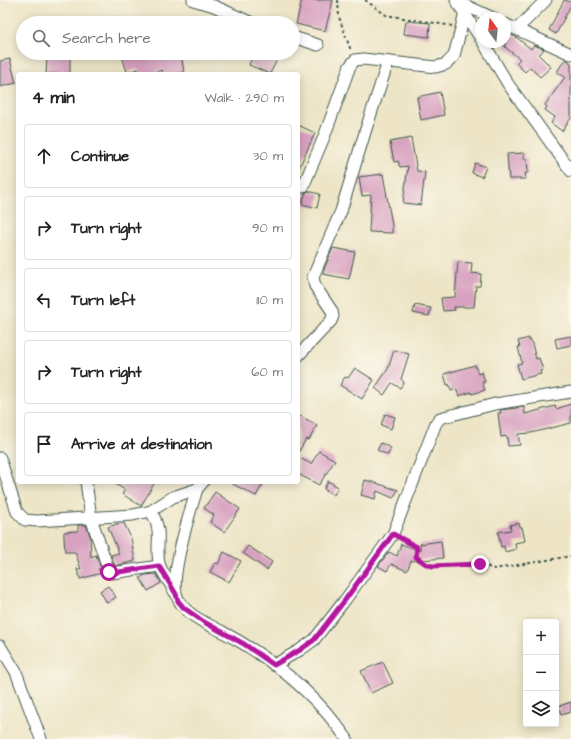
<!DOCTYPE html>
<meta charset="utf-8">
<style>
body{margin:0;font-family:"Architects Daughter",sans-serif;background:#f6f6f6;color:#222}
.controls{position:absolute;right:12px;bottom:12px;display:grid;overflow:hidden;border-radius:4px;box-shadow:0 2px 10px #0003}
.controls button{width:36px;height:36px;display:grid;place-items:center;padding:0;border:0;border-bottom:1px solid #e0e0e0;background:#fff;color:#222;font:20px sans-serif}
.compass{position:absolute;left:475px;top:12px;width:36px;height:36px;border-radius:50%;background:#fff;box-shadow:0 2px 10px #0003;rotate:345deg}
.stop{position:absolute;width:12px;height:12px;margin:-9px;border:3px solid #b5179e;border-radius:50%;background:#fff}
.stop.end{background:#b5179e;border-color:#fff;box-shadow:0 1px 4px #0008}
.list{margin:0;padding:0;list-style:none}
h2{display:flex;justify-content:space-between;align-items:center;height:52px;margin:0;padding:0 16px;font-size:17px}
h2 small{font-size:13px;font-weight:400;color:#767676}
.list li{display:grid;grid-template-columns:26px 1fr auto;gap:12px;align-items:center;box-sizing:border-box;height:64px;margin:0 8px 8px;padding:0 8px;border:1px solid #e0e0e0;border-radius:4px}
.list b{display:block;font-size:15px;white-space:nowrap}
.list em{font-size:13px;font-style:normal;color:#767676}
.icon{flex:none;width:22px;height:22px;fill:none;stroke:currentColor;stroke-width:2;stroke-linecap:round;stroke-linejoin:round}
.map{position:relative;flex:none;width:571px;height:739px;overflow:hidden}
.search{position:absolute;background:#fff;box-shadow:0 2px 10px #0003;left:16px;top:16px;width:284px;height:44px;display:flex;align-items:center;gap:10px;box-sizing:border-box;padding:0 14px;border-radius:22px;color:#767676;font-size:15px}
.panel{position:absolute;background:#fff;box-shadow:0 2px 10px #0003;left:16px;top:72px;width:284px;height:412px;border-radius:4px}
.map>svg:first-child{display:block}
.building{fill:#d8a1c0}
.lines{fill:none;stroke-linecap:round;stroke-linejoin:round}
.minor-casing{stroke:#3e564a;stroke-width:13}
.path{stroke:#3e564a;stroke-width:2;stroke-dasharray:3 3;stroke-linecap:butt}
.minor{stroke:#fff;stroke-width:11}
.route{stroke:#b5179e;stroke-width:5}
</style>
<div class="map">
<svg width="571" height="739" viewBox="0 0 571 739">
<rect width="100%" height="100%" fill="#fbf7ec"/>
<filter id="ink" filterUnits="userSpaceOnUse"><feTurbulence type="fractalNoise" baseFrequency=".025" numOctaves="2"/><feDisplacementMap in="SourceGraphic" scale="8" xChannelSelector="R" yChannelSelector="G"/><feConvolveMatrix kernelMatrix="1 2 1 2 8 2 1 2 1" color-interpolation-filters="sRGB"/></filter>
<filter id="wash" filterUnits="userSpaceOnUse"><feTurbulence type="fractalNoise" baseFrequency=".012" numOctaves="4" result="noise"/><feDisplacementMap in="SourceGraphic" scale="16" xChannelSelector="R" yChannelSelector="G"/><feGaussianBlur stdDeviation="0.9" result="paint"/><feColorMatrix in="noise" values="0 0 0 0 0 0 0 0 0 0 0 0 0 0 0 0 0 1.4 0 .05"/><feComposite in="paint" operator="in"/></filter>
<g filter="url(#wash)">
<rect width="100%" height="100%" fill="#ede5c6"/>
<g id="blocks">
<g class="building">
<polygon points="302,0 333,0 325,31 296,24"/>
<polygon points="564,0 571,2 571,5 556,34 549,30"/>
<polygon points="406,21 430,23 429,37 404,34"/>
<polygon points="505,32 516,37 531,49 534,45 544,49 539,55 551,67 540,77 530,67 525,72 516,63 520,59 505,47"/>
<polygon points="134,53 152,53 152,55 181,53 184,73 163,74 162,70 149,74 140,74 138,69 127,72 122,56"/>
<polygon points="254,53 280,53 270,74 249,65"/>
<polygon points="47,56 70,56 70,74 46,74"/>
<polygon points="10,59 16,83 0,87 0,61"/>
<polygon points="565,59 571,63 571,118 562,131 551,123 555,117 545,110 547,107 545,105 565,77 557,72"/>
<polygon points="440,92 444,115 421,120 417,97"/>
<polygon points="298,125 315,133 298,170"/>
<polygon points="411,138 417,171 425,172 421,205 403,203 408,166 400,167 398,161 394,162 390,142"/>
<polygon points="524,153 524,159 527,159 528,173 525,173 526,179 509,179 507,154"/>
<polygon points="475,163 486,167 482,177 472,173"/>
<polygon points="383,174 392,225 392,233 369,232 371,195 362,196 359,177"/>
<polygon points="308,191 320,194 317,208 302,204 305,194"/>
<polygon points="333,248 355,252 349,279 323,274 325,267"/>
<polygon points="458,262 472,263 471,273 481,274 480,286 476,286 474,307 454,307 455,310 443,311 441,298 455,297"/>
<polygon points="415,305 431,308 429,316 413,313"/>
<polygon points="571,336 571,345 557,348 555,339"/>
<polygon points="529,338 529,341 531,340 536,359 539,358 543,370 540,371 541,374 521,379 517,364 522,363 518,347 520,347 518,341"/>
<polygon points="394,350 409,354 401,379 404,382 400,388 392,383 384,395 375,388 388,369"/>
<polygon points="475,365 478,374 482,372 485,382 482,382 485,390 472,394 471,392 459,396 456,389 451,391 449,384 447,385 444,374"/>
<polygon points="355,368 374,380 362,399 340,385 345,377 348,378"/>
<polygon points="571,404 571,423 531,433 518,434 520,445 508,446 507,436 501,437 498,413 501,413 500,410 524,407 525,414 555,406 556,409"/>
<polygon points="385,414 395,417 391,429 381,425"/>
<polygon points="298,415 317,425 309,440 306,439 298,453"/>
<polygon points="381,443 391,448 388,455 377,450"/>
<polygon points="319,451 335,460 319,485 298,474 298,457 311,464"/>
<polygon points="365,480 379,484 398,490 393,498 377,491 375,499 361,495"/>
<polygon points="328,481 338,487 334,495 324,489"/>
<polygon points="112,482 155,482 141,506 122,494 125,490"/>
<polygon points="229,482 264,482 256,496"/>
<polygon points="215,492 240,509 224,532 210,522 214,515 204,508"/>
<polygon points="120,523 124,523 131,538 135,561 115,566 111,555 119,553 108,527"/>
<polygon points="519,523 520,527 522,527 525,541 515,543 516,549 505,552 504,546 501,547 498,532 511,530 510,525"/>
<polygon points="78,525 86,525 90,535 91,557 96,555 101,569 98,569 101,573 80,579 77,569 81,569 75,552 65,552 64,537 64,532 78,531"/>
<polygon points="441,541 443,558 411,561 407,571 391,564 387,571 378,566 389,552 397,556 401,544 421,551 420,544"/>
<polygon points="248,546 272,562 267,570 243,553"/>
<polygon points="224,552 241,561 229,582 210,572 215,563 218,564"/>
<polygon points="156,574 161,583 148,591 140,578 145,575"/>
<polygon points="108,586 116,597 107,603 100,591"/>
<polygon points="383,662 393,683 371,693 361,671"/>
<polygon points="571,702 571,712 561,715 559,706"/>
</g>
</g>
</g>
<g filter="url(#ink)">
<use href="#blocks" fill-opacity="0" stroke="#3e564a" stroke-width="1"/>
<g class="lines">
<g class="minor-casing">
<g id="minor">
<polyline points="193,0 214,6 252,23"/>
<polyline points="456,0 481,39"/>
<polyline points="458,2 493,18"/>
<polyline points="505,24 571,54"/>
<polyline points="517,29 546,0"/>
<polyline points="293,37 318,45"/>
<polyline points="483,42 508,84 571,171"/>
<polyline points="303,187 324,137 350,66 355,60 363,59 436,67 446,64 454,56 465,13"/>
<polyline points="298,356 331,321 333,316 332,311 315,286 313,277 341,211 366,129 388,62"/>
<polyline points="0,458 17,512 25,520 37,521 133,515 151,511 173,497 197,489 203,482"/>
<polyline points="86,482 91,518 109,571 112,573 159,566"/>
<path d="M197,489c-7,23 -26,82 -21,104 4,19 29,30 45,38 49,26 94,62 126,108"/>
<path d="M151,511c13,23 4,31 8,52 1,7 12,21 15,28"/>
<polyline points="0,646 16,672 41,739"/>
<polyline points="274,665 300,650 314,640 345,600 393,534 436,423 440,418 495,404 571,392"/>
</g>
</g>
<g class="path">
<polyline points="338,0 339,17 351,51"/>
<polyline points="365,0 386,15 452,26"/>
<polyline points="401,539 417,547 416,557 426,564 432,566 480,564 494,569 571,556"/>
</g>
<use href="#minor" class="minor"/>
</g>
</g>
<g class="lines" filter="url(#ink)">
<polyline class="route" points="109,572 112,573 159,566 176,594 178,601 184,608 204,622 244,644 274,665 300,650 314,640 345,600 393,534 417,547 416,557 426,564 432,566 480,564"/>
</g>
</svg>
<div class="controls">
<button>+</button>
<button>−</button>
<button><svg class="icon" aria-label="layers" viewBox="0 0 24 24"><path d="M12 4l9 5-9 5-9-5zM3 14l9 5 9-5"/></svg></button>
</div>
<svg class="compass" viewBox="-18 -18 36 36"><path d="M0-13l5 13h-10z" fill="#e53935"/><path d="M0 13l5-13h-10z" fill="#767676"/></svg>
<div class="stop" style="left:109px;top:572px"></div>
<div class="stop end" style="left:480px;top:564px"></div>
<div class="search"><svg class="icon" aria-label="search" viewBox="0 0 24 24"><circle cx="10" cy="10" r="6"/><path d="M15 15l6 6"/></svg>Search here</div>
<section class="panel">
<h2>4 min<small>Walk · 290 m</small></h2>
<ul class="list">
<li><svg class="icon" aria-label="ahead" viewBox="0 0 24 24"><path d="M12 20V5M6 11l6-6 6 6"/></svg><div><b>Continue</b></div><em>30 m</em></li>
<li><svg class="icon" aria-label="right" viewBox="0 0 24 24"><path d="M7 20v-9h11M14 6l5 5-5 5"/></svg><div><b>Turn right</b></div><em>90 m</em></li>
<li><svg class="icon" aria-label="left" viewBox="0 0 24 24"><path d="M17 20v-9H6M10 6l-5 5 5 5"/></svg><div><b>Turn left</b></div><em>110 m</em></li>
<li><svg class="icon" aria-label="right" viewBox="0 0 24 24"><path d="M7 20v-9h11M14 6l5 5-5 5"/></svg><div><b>Turn right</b></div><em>60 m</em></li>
<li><svg class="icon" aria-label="arrive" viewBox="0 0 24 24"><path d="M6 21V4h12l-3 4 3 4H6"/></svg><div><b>Arrive at destination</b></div></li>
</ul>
</section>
</div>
